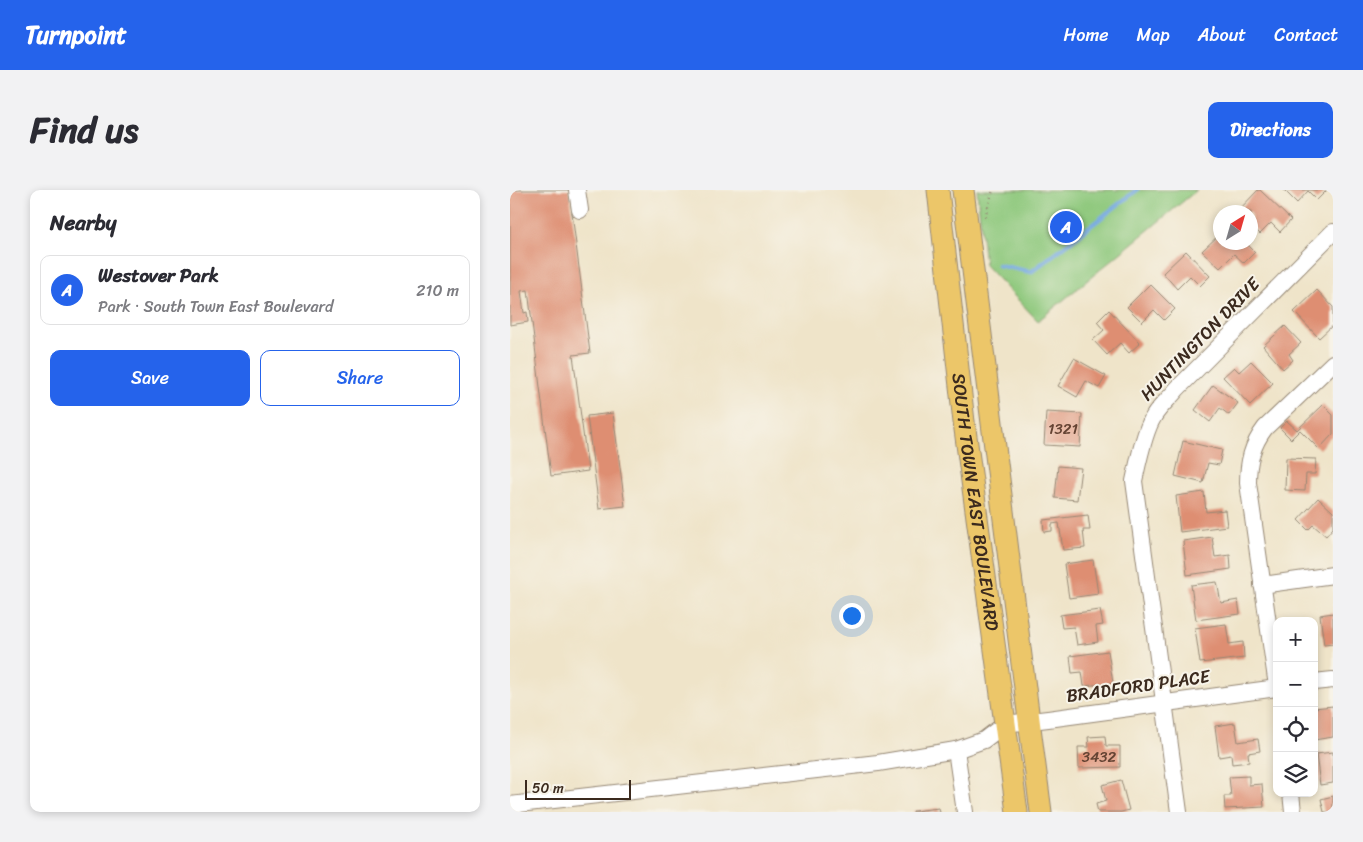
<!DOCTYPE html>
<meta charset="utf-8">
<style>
body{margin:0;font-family:Sriracha,sans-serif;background:#f2f2f3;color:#2b2b33}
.controls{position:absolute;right:15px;bottom:15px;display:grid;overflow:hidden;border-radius:10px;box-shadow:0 2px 8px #0003}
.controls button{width:45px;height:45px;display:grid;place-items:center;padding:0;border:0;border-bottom:1px solid #e1e1e2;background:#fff;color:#2b2b33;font:25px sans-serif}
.compass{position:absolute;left:703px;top:15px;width:45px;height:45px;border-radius:50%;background:#fff;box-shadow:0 2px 8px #0003;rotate:37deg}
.scale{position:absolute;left:15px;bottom:12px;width:106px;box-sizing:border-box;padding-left:5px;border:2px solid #3b2a1e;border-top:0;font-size:14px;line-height:18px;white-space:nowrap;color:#3b2a1e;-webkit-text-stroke:4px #f7f3e8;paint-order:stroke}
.you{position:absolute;left:341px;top:425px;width:18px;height:18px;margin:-12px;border:4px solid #fff;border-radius:50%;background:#1a73e8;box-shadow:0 0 0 8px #1a73e833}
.badge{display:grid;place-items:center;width:32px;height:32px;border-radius:50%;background:#2563eb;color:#fff;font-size:16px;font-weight:700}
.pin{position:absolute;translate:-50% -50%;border:2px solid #fff;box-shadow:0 1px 5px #0006}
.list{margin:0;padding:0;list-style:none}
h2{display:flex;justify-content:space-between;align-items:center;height:65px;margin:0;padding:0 20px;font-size:21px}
h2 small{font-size:16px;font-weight:400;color:#7c7c81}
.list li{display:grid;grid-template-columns:32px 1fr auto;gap:15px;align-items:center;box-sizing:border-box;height:70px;margin:0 10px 10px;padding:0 10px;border:1px solid #e1e1e2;border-radius:10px}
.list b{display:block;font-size:19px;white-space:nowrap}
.list p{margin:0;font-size:16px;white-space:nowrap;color:#7c7c81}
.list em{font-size:16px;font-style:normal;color:#7c7c81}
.actions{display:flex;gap:10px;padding:15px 20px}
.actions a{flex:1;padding:11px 0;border:1px solid #2563eb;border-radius:10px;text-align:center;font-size:18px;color:#2563eb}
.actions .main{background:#2563eb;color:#fff}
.icon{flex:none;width:28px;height:28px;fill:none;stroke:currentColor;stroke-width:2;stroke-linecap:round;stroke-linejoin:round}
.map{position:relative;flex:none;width:823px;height:622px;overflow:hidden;border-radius:10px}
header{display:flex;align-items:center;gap:30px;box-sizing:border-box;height:70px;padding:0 25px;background:#2563eb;color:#fff}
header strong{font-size:24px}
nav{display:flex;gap:28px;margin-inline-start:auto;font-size:18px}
.intro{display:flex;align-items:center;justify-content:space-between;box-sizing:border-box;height:120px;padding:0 30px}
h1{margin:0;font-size:35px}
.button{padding:12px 22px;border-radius:10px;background:#2563eb;color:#fff;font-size:18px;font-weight:700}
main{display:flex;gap:30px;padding:0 30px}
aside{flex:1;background:#fff;border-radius:10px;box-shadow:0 2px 8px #0003}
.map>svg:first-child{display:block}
.green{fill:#8dc87c;stroke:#64794d}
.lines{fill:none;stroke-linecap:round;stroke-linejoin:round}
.stream{stroke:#75a9e1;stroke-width:4.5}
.building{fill:#de8e72}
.minor-casing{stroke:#958774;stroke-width:18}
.major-casing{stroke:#958774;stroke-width:23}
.path{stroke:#958774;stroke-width:2.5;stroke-dasharray:1 4;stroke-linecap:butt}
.minor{stroke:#fff;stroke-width:16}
.major{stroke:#ecc669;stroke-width:21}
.labels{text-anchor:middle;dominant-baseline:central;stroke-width:4;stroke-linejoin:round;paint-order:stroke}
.number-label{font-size:15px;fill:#644333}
.street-label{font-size:18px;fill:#3b2a1e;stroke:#f7f3e8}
</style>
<header>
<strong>Turnpoint</strong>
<nav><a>Home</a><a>Map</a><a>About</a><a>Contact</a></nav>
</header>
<div class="intro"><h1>Find us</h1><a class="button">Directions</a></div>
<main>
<aside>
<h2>Nearby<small></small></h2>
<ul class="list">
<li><span class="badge">A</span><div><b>Westover Park</b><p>Park · South Town East Boulevard</p></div><em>210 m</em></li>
</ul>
<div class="actions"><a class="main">Save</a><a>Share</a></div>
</aside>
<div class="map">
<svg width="823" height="622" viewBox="0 0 823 622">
<rect width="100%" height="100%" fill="#f7f3e8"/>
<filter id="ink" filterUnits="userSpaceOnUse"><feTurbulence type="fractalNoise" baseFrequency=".02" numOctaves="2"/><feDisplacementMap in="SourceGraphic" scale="10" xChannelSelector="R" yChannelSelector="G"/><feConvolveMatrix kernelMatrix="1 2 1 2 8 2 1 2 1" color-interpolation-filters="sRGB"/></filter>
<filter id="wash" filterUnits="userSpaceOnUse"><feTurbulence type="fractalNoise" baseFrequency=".0096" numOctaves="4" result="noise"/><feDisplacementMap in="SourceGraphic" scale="20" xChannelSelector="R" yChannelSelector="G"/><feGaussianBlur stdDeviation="1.12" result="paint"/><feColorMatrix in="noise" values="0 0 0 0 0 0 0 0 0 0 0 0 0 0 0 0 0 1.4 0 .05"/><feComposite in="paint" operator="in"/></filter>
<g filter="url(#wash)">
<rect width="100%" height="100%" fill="#efe4c9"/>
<polygon class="green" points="467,0 687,0 528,131 475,75"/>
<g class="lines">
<polyline class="stream" points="488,75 521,82 627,0"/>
</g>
<g id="blocks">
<g class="building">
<polygon points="0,0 59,0 80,163 63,165 78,281 41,286 18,100 11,101 14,123 17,122 18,132 0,135"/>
<polygon points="748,0 750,0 781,30 770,42 761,33 750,44 741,35 741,22 727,22"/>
<polygon points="774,0 817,0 807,10 798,1 787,13"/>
<polygon points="711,43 711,52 735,52 745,62 734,73 724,64 710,78 692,61"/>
<polygon points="676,61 700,86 690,96 680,86 667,99 653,83"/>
<polygon points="640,94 665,119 654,130 644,120 632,132 617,117"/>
<polygon points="807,100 823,117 823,135 809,148 784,122"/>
<polygon points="599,120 630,153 619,163 610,153 597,165 583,150 594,140 587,132"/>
<polygon points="775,136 791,153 779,164 783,170 773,179 753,156"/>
<polygon points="564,168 596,186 589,198 576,191 567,207 548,196"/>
<polygon points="741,171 763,193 740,215 713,187 724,177 729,182"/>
<polygon points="703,195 728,213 719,225 710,218 700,232 685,220"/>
<polygon points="813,215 823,225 823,244 809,259 790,240 781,249 770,238 777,231 787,240"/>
<polygon points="536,222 572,224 570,257 534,255"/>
<polygon points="103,223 115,316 89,319 77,226"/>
<polygon points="673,251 712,260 709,275 698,273 693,293 665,286"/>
<polygon points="776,268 806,269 805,284 796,284 795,301 775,300"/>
<polygon points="548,276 571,278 567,310 545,308"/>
<polygon points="694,302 696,322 715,320 717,336 670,342 666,306"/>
<polygon points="808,308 823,322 823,338 816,346 803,335 798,340 788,330"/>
<polygon points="578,325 580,340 573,340 575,358 553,360 549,333 542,334 542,341 534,342 533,330"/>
<polygon points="702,347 705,367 720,365 721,379 677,385 673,351"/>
<polygon points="583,370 588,404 559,408 554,374"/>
<polygon points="707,392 711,413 728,410 730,424 686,430 681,395"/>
<polygon points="590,420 593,435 586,436 588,452 567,455 564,437 552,438 550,425"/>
<polygon points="823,423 823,454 814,455 810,425"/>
<polygon points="716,434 719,454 733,452 734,468 690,473 685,438"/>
<polygon points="598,461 603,493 574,496 572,482 562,483 560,466"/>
<polygon points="823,516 823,547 804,550 804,518"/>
<polygon points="725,533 728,552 748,549 750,561 738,563 739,572 722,574 721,565 709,567 705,536"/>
<polygon points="595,546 596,556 610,556 610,577 569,578 568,557 579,557 578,547"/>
<polygon points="823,562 823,593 810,595 806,564"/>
<polygon points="739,586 739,595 752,594 754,617 715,619 714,606 721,606 719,587"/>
<polygon points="611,590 619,620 611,622 588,622 586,614 596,611 592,595"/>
<polygon points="823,606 823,622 814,622 811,609"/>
<polygon points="429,618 430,622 403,622 403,621"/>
</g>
</g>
</g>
<g filter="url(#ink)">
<use href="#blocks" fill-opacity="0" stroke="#958774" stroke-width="1"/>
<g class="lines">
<g class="minor-casing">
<g id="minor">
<polyline points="67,0 70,20"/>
<polyline points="752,395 823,385"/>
<polyline points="804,492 823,490"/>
<path d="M767,496l-29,-203c0,-21 4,-38 17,-55l68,-65"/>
<polyline points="446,560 455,622"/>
<polyline points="781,603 783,622"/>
<polyline points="0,615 368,573 446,560 474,550 495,534 538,529 767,498"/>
<path d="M669,622l-45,-331c4,-18 10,-50 20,-65 6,-10 16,-18 23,-27l156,-157"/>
</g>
</g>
<g class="major-casing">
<g id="major">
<path id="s1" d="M428,0l26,232 53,390"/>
<polyline points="453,0 519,530 531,622"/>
</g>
</g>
<polyline class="path" points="475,27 483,0"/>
<use href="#minor" class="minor"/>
<use href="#major" class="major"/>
</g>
</g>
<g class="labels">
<g class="number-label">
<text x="553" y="239">1321</text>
<text x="589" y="567">3432</text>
</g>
<g class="street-label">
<text transform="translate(690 149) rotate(-46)">HUNTINGTON DRIVE</text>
<text stroke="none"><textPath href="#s1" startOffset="314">SOUTH TOWN EAST BOULEVARD</textPath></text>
<text transform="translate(628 496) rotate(-8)">BRADFORD PLACE</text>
</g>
</g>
</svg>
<div class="controls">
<button>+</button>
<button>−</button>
<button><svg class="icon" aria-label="locate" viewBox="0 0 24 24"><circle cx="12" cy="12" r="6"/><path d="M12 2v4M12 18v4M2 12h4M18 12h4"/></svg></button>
<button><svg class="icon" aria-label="layers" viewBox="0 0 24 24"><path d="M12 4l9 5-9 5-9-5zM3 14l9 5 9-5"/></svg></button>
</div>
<svg class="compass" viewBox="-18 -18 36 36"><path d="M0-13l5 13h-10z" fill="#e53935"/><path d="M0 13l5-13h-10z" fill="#7c7c81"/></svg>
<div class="scale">50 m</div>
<div class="you"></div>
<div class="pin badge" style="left:556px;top:37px">A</div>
</div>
</main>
